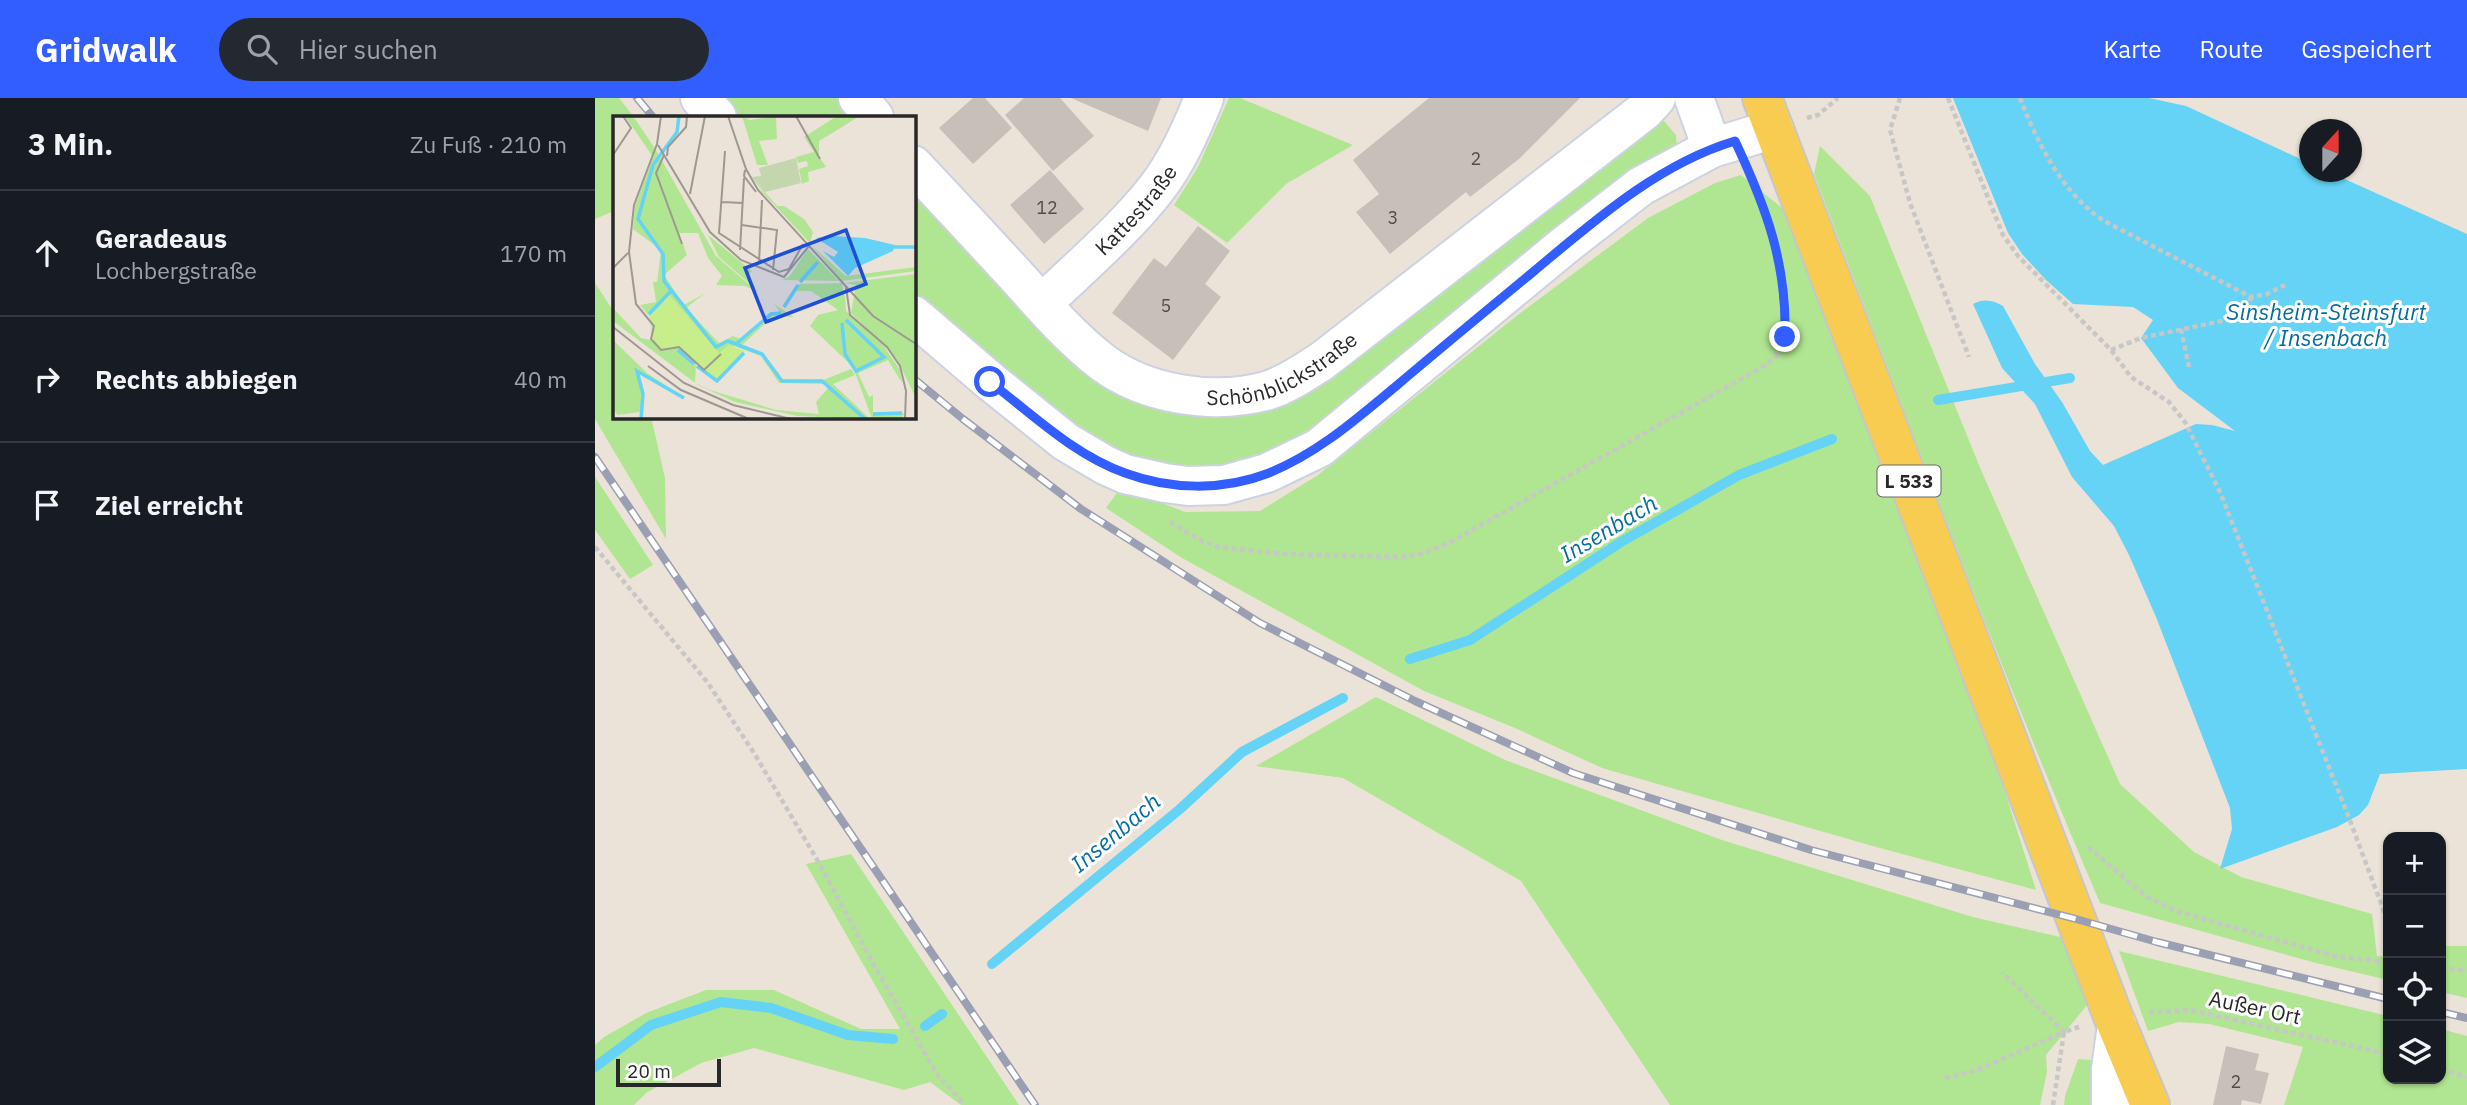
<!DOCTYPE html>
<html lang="de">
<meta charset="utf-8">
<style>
body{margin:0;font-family:"IBM Plex Sans",sans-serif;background:#242831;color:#f1f3f6}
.controls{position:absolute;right:21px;bottom:21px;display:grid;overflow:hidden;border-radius:14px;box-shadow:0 2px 5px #0004}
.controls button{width:63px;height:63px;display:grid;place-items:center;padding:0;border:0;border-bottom:2px solid #363941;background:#171b24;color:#f1f3f6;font:35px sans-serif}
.compass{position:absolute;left:1704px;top:21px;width:63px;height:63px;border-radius:50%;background:#171b24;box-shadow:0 2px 5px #0004;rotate:21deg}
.scale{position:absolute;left:21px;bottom:18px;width:105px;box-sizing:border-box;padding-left:7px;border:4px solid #282828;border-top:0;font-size:19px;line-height:24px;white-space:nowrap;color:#282828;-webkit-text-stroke:5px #fff;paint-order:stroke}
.stop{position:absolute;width:21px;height:21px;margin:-16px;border:5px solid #325eff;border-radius:50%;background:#fff}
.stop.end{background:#325eff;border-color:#fff;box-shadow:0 2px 7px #0008}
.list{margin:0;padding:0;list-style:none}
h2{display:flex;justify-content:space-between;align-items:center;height:91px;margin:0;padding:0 28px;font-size:30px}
h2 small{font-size:23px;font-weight:400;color:#9ea1a6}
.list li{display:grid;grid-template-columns:46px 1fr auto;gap:21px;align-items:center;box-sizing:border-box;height:126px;padding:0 28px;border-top:2px solid #363941}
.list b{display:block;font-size:26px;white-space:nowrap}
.list p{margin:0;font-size:23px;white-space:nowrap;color:#9ea1a6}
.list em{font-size:23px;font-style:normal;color:#9ea1a6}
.icon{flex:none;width:38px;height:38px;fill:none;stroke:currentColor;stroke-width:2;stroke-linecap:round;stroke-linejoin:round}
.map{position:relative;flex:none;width:1872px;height:1007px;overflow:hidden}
header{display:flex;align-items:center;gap:42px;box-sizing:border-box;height:98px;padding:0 35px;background:#325eff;color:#fff}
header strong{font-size:33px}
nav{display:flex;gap:38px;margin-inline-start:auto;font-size:24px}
.search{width:490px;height:63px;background:#242831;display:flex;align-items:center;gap:18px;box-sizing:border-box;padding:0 24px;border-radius:38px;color:#9ea1a6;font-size:26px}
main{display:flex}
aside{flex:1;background:#171b24}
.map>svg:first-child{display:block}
.green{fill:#b0e691}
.water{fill:#64d3f5}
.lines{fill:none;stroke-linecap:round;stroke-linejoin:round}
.stream{stroke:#64d3f5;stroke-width:10}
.building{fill:#c6c0b8}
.street-casing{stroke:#cdd2e2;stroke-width:42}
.secondary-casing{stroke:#cdd2e2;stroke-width:42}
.primary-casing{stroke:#c7c7c7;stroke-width:42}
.path{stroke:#c7c7c7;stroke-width:4.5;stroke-dasharray:5 3.5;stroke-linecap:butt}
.street{stroke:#fff;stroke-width:38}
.secondary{stroke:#fff;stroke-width:38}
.primary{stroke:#f8cc51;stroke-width:38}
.rail-casing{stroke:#9b9fb4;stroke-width:8}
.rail{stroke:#fff;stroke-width:5;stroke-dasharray:16;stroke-linecap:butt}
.route{stroke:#325eff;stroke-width:9}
.labels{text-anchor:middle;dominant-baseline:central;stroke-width:6;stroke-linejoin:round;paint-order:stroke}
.number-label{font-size:18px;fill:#504e4c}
.shield{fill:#fff;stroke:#686868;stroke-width:2}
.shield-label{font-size:19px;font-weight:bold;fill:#282828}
.street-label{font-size:21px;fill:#282828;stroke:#fff}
.water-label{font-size:23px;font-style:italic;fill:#066e9e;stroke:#fff}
.inset-river{fill:none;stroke:#64d3f5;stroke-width:3.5}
.inset-road{fill:none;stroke:#9e9892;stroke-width:2}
.view{fill:#1d4ed8;fill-opacity:0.15;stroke:#1d4ed8;stroke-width:3.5}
.inset-edge{fill:none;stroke:#282828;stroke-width:3.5}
</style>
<header>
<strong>Gridwalk</strong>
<div class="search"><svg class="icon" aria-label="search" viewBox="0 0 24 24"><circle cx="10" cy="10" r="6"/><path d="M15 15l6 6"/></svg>Hier suchen</div>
<nav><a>Karte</a><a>Route</a><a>Gespeichert</a></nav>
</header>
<main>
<aside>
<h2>3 Min.<small>Zu Fuß · 210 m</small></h2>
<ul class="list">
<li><svg class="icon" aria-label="ahead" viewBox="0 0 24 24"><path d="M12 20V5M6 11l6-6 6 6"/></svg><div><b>Geradeaus</b><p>Lochbergstraße</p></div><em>170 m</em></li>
<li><svg class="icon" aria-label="right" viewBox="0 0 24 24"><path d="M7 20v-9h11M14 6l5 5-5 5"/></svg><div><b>Rechts abbiegen</b></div><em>40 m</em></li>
<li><svg class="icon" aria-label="arrive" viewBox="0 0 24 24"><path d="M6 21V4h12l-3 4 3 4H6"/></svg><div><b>Ziel erreicht</b></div></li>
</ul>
</aside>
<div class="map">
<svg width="1872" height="1007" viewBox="0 0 1872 1007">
<rect width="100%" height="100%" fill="#ece3d8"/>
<g class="green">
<polygon points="0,0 24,0 39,19 19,19 19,113 0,121"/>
<polygon points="128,0 253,0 268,19 144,19"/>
<polygon points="634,0 645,0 758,47 691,86 632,145 579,107 603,69"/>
<polygon points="1064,17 1081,37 1082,51 780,289 678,359 633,369 604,371 544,363 442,304 319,197 318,80 423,197 624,316"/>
<path d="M1225,48l50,50 111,274 139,314 74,68 47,25 131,37 5,42 11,1v23l-72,-17 -216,-60c-103,-240 -193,-485 -286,-729z"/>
<polygon points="1146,77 1191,113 1288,361 1410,694 1441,792 1274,747 1007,670 920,630 829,593 587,460 511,410 526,389 590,414 665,413 723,377 924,216 1053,120 1120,85"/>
<polygon points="0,185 19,214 19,318 56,319 70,380 71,441 0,321"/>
<polygon points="0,379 58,467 35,481 0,432"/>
<polygon points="781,599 910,662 1127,742 1378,819 1474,841 1493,906 1451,957 1452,974 1445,1007 1075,1007 926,783 748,680 661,668"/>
<polygon points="256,756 424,1007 366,1007 335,984 309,992 159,950 106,965 51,995 39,1007 0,1007 0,947 9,939 51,915 111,892 179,892 266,931 305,931 211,766"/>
<polygon points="1846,848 1872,848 1872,900 1846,894"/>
<polygon points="1524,853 1793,918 1793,981 1846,981 1846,931 1872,938 1872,1007 1689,1007 1708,949 1614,926 1584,924 1553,933"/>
<polygon points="1483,961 1496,962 1496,1007 1469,1007 1470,998"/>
</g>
<path class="water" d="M1358,0h196l37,8 123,57v9h20l138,62v535l-87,5 -12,31 -9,10 -22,12 -117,42 12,-40 -2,-21 -74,-191 -27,-62 -15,-29 -42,-49 -37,-73 -33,-36 -29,-64c11,-6 20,-4 30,2l32,58 27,38 28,49 13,14 93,-41 16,1 23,6 -57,-43 -37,-50 12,-18 -20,-13 -60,-3 -27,-24 -24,-26 -14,-21z"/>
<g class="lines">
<g class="stream">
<polyline points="1343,302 1475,280"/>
<polyline points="815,561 875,542 1026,444 1144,377 1237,341"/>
<polyline points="397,866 585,711 647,654 748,600"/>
<polyline points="330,928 347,916"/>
<polyline points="0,969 56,927 126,904 176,910 253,937 298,941"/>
</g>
</g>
<g class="building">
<polygon points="378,0 390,0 417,30 378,66 344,30"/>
<polygon points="429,0 465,0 499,38 458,73 410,17"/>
<polygon points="476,0 566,0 553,33"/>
<polygon points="834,0 985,0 924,61 875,99 871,94 795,156 761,114 784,96 758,62"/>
<polygon points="455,72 489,111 449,146 415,107"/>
<polygon points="603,128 635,153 610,186 626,199 578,262 517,215 559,160 571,169"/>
<polygon points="1631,948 1664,956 1660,972 1674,975 1666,1006 1647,1002 1646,1007 1618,1007"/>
</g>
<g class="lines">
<g class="street-casing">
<g id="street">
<polyline points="105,0 122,19"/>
<polyline points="263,0 279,19"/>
<polyline points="1099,0 1117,50"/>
<path id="s1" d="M318,67c36,38 71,76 106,114 26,29 52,59 83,83 44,33 111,43 164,29 20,-6 39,-19 56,-30l322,-250 12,-13"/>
<path id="s2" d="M447,206c38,-37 81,-73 114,-115 21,-27 35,-59 48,-91"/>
<polyline points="318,217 395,283 471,344 510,367 530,376 570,385 593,388 629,387 672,375 724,350 970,147 1046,88 1117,50 1179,31"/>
</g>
</g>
<g class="secondary-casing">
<polyline id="secondary" points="1516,1007 1516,971 1522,927"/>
</g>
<g class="primary-casing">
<polyline id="primary" points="1167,0 1518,918 1555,1007"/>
</g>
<g class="path">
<polyline points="1305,0 1295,32 1315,105 1374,259"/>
<polyline points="1353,0 1408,137 1423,158 1516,252 1536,279 1574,304 1590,324 1625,394 1754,720 1790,816 1793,837"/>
<path d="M1425,0c18,46 42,95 84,123l147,76 16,-3 18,-9"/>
<polyline points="1212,20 1223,17 1243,0"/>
<polyline points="1586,231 1594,269"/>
<polyline points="1516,252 1546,240 1641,220 1651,215 1656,199"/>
<path d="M575,424l32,19 17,6 64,7 116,3 19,-2 31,-12 315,-177c5,-4 12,-9 16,-14 15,-24 1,-77 -3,-103"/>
<polyline points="0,449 113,585 134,617 159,655 224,765 274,858 341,975 370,1007"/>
<polyline points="1493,749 1552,799 1581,813 1743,859 1793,864"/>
<polyline points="1846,871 1872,872"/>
<polyline points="1554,914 1595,912 1793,956"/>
<polyline points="1846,971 1872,979"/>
<polyline points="1350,980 1382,972 1469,934 1407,874"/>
<polyline points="1458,1007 1469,934 1484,929"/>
</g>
<use href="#street" class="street"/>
<use href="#secondary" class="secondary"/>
<use href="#primary" class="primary"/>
<g class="rail-casing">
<g id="rail">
<polyline points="42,0 58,19"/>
<polyline points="318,280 368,321 486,411 665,525 820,603 978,675 1216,752 1481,821 1562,844 1793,901"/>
<polyline points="0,359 440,1007"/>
<polyline points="1846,914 1872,920"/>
</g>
</g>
<use href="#rail" class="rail"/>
</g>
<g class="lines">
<path class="route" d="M395,284c42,32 84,73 135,91 46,17 98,18 144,0 49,-20 86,-53 126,-86 46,-39 92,-77 138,-115 61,-51 125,-108 202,-131 31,66 52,122 50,196"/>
</g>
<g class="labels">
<g class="number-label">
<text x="881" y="60">2</text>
<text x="452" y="109">12</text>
<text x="798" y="119">3</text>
<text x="571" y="207">5</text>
<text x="1641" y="983">2</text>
</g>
<rect class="shield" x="1282.5" y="367.5" width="63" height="31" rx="5"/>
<g class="shield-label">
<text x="1314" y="383">L 533</text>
</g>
<g class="street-label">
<text stroke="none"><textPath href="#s2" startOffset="133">Kattestraße</textPath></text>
<text stroke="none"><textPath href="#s1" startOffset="467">Schönblickstraße</textPath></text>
<text transform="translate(1660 909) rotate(12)">Außer Ort</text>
</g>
<g class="water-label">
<text x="1731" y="213">Sinsheim-Steinsfurt<tspan x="1731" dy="26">/ Insenbach</tspan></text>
<text transform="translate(1013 430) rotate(-31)">Insenbach</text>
<text transform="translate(520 734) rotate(-40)">Insenbach</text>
</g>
</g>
<g transform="translate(18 18)">
<rect width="303" height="303" fill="#ece3d8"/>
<path d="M12,0h8l23,34 60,106 42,36 -13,-6 -29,-1 6,-9 -14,-18 -10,-25h-19l8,22 -23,20 20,30 21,-12 -19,15 33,35 14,-7 10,4 27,-26 10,-2 -6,-8 20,13 -21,-1 -32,30 22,7 19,27h41l28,-11 4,6 -22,9 37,35 -73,-3 -62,-14 -37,-17 -85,-64v-13l28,30 37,8 18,17 -1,20 15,7 66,20 43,4 -3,-12 12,-14 -4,-4 -45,-1 -18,-27 -27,-10 -14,8 -51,-59 -20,21 -9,-11 16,-3 -3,-20h4l4,-32 -28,-21 2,-23 18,-49zM129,0l8,4 26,-4 1,23 -18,2 9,24h-11zM224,0h23l-41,25v16l7,10 -18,5 1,9 -7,3 -3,-15 9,-3 -1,-5 -9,2 -2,-6 18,-5 -10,-15zM138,60l26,30h7l20,13 9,13 -3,11 -45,-48zM95,119l44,36 -5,5 11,15 -39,-34zM199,130l34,30 70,-9v4l-74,10zM195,133l31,32 -58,-1 8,-3zM303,158v124l-19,-39 -46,-46 5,-28 -12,-2zM229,167l2,13 -6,14 7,-16 1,17 37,34 17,25 2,13 -14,-23 -30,13 11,24 4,-2v18h31l-2,6h-30l-19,-52 -43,-41 8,-11 20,-5 -27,-19h-17l5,-7zM0,224l34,33 39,26 -48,-27 6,23 -3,24 -1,-7 -22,3 -5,-5z" fill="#b0e691"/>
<path d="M183,42l5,25 -36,9 -13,-15 9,-1 -2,-8z" fill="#c3d6ae"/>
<path d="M56,179l50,58 10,-8 16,6 -28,30 -39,-35 -15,4 -10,-10 -4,-24z" fill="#c7ee8b"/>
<path d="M218,120l34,2 30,7 -2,6 -38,17 -7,8 -25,-25 11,6 4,-5 -22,-14z" fill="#64d3f5"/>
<path class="inset-river" d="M66,0l-2,16 -24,33 -15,54 25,35 1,27 52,66 12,-6 34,13 20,27h40l43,38M279,131h24M187,166l18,-20M171,191l14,-22M36,198l22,-23M229,207l3,31 11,17 28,-14 -38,-37M123,228l35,-30 10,-1M65,234l16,14M84,250l20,15 27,-28M260,298l29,-1M28,303l2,-25 -6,-23 47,27"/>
<path class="inset-road" d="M48,0l-4,28 -23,61 -5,47 7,52 18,22 -3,13 10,11 18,-3 25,23 17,-16M115,0l18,53 12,21 115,126 43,28M183,0l24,43M45,29l52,87 31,28 43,17 25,-31M112,35l-6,82 60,39 10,-3 14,-25M0,39l18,-27 -8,-12M51,39l-8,18 26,71M54,40l1,-9 18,-20 1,-11M132,54l-1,6 12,16M77,78l15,-78M109,86l21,1M129,109l35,5 -4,40M127,134l4,-72M146,147l3,-63M0,152l15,-15M233,171l4,28 37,32 13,19 6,25 -1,28M0,211l71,56 49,22 58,14M35,250l33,24 68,29"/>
<path class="view" d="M233,114l20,54 -100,38 -21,-54z"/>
<rect width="303" height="303" class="inset-edge"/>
</g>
</svg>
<div class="controls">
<button>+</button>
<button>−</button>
<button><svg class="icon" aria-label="locate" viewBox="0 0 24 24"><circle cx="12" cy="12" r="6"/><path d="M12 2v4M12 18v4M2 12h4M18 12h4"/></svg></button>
<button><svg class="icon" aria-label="layers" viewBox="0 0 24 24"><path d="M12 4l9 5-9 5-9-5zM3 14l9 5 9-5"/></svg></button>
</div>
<svg class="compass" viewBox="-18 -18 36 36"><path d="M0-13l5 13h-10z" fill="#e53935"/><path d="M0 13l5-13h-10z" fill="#9ea1a6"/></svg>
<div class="scale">20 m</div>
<div class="stop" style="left:395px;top:284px"></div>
<div class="stop end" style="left:1190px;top:239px"></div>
</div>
</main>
